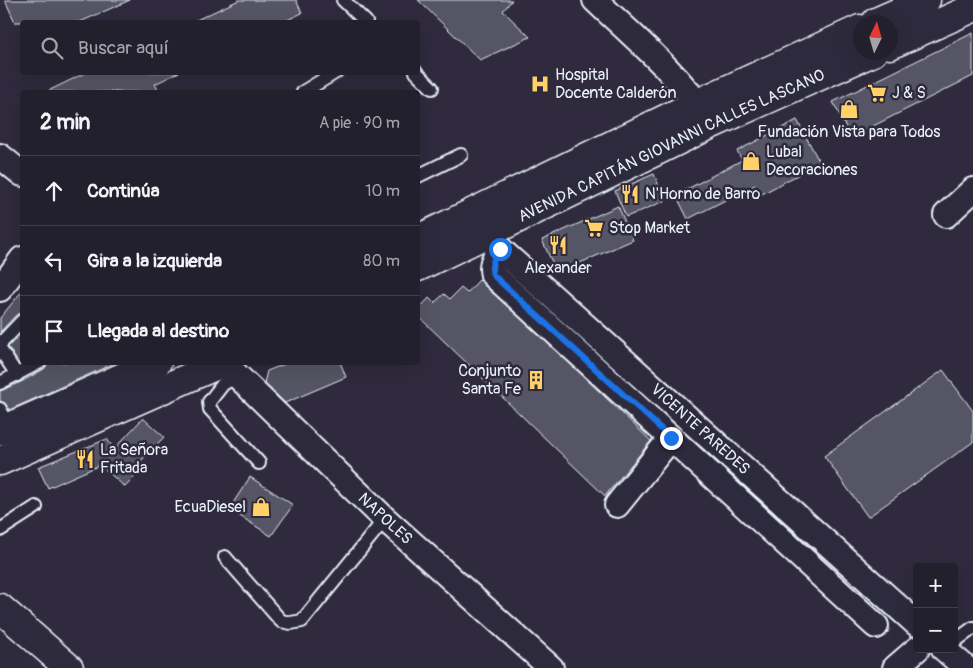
<!DOCTYPE html>
<html lang="es">
<meta charset="utf-8">
<style>
body{margin:0;font-family:Pangolin,sans-serif;background:#2b2836;color:#f1f3f6}
.controls{position:absolute;right:15px;bottom:15px;display:grid;overflow:hidden;border-radius:5px;box-shadow:0 5px 20px #0002}
.controls button{width:45px;height:45px;display:grid;place-items:center;padding:0;border:0;border-bottom:1px solid #403e4a;background:#23202e;color:#f1f3f6;font:25px sans-serif}
.compass{position:absolute;left:853px;top:15px;width:45px;height:45px;border-radius:50%;background:#23202e;box-shadow:0 5px 20px #0002;rotate:5deg}
.stop{position:absolute;width:15px;height:15px;margin:-11px;border:4px solid #1a73e8;border-radius:50%;background:#fff}
.stop.end{background:#1a73e8;border-color:#fff;box-shadow:0 1px 5px #0008}
.list{margin:0;padding:0;list-style:none}
h2{display:flex;justify-content:space-between;align-items:center;height:65px;margin:0;padding:0 20px;font-size:21px}
h2 small{font-size:16px;font-weight:400;color:#a3a3aa}
.list li{display:grid;grid-template-columns:32px 1fr auto;gap:15px;align-items:center;box-sizing:border-box;height:70px;padding:0 20px;border-top:1px solid #403e4a}
.list b{display:block;font-size:19px;white-space:nowrap}
.list em{font-size:16px;font-style:normal;color:#a3a3aa}
.icon{flex:none;width:28px;height:28px;fill:none;stroke:currentColor;stroke-width:2;stroke-linecap:round;stroke-linejoin:round}
.map{position:relative;flex:none;width:973px;height:668px;overflow:hidden}
.search{position:absolute;background:#23202e;box-shadow:0 5px 20px #0002;left:20px;top:20px;width:400px;height:55px;display:flex;align-items:center;gap:12px;box-sizing:border-box;padding:0 18px;border-radius:5px;color:#a3a3aa;font-size:19px}
.panel{position:absolute;background:#23202e;box-shadow:0 5px 20px #0002;left:20px;top:90px;width:400px;height:275px;border-radius:5px}
.map>svg:first-child{display:block}
.building{fill:#575565;stroke:#e8f1f8}
.lines{fill:none;stroke-linecap:round;stroke-linejoin:round}
.service-casing{stroke:#e8f1f8;stroke-width:16}
.minor-casing{stroke:#e8f1f8;stroke-width:28}
.secondary-casing{stroke:#e8f1f8;stroke-width:31}
.service{stroke:#2f2a3d;stroke-width:12}
.minor{stroke:#2f2a3d;stroke-width:24}
.secondary{stroke:#2f2a3d;stroke-width:28}
.route{stroke:#1a73e8;stroke-width:6}
.labels{text-anchor:middle;dominant-baseline:central;stroke-width:5;stroke-linejoin:round;paint-order:stroke}
.poi-label{font-size:16px;fill:#e8f1f8;stroke:#2f2a3d;text-anchor:start}
.street-label{font-size:16px;fill:#e8f1f8;stroke:#2f2a3d}
</style>
<div class="map">
<svg width="973" height="668" viewBox="0 0 973 668">
<rect width="100%" height="100%" fill="#2f2a3d"/>
<filter id="ink" filterUnits="userSpaceOnUse"><feTurbulence type="fractalNoise" baseFrequency=".02" numOctaves="2"/><feDisplacementMap in="SourceGraphic" scale="10" xChannelSelector="R" yChannelSelector="G"/><feConvolveMatrix kernelMatrix="1 2 1 2 8 2 1 2 1" color-interpolation-filters="sRGB"/></filter>
<g filter="url(#ink)">
<g class="building">
<polygon points="5,0 130,0 80,22 15,22"/>
<polygon points="239,0 296,0 302,13 283,22 192,22"/>
<polygon points="418,0 512,0 503,11 530,37 480,60"/>
<polygon points="973,33 973,76 851,137 833,102"/>
<polygon points="87,72 179,72 155,84 159,92 46,92"/>
<polygon points="797,120 820,163 760,195 755,185 688,219 676,195 742,160 737,151"/>
<polygon points="654,174 665,201 626,217 615,191"/>
<polygon points="618,206 633,240 557,273 542,240"/>
<polygon points="480,279 484,285 578,371 651,441 605,496 418,316 418,310 429,298 434,303 444,294 450,299 461,288 467,293"/>
<polygon points="22,291 22,313 16,315 0,332 0,318"/>
<polygon points="22,332 22,362 19,364 8,347"/>
<polygon points="48,362 117,362 9,410 5,403 0,401 0,391 21,382 44,369"/>
<polygon points="290,362 340,362 346,377 285,403 264,383 267,371"/>
<polygon points="943,370 973,411 973,442 868,517 824,456"/>
<polygon points="143,418 164,437 140,462 145,467 125,487 100,465 48,488 38,467 107,439 114,449"/>
<polygon points="250,477 293,505 271,536 229,509"/>
</g>
<g class="lines">
<g class="service-casing">
<g id="service">
<polyline points="343,0 366,22"/>
<polyline points="416,72 432,88"/>
<polyline points="303,92 336,72"/>
<polyline points="418,176 461,155"/>
<polyline points="0,344 22,321"/>
<polyline points="0,349 17,375"/>
<polyline points="237,376 223,384 209,402 210,409 259,463"/>
<polyline points="0,383 40,362"/>
<polyline points="0,409 9,427"/>
<polyline points="0,530 36,507"/>
<polyline points="225,557 281,621 291,623 302,621 385,519"/>
<polyline points="954,642 973,628"/>
</g>
</g>
<g class="minor-casing">
<g id="minor">
<path d="M595,0c39,37 82,73 113,118"/>
<polyline points="0,156 22,174"/>
<polyline points="946,215 973,190"/>
<path id="s1" d="M483,234l434,390"/>
<path d="M500,249c-6,10 -10,15 -7,26l383,351"/>
<polyline points="0,289 22,259"/>
<path id="s2" d="M224,363l161,156 166,149"/>
<polyline points="617,505 671,438"/>
<polyline points="944,649 966,668"/>
<polyline points="895,668 917,649"/>
</g>
</g>
<g class="secondary-casing">
<g id="secondary">
<polyline points="876,22 926,0"/>
<polyline points="890,45 973,8"/>
<polyline points="418,239 698,103 860,29"/>
<path id="s3" d="M418,267l294,-143 161,-72"/>
<polyline points="0,431 157,362"/>
<polyline points="0,461 224,362"/>
<polyline points="0,608 69,668"/>
</g>
</g>
<use href="#service" class="service"/>
<use href="#minor" class="minor"/>
<use href="#secondary" class="secondary"/>
</g>
</g>
<g class="lines" filter="url(#ink)">
<path class="route" d="M500,249c-6,10 -10,15 -7,26l178,163"/>
</g>
<defs>
<g id="hospital-bare" transform="scale(1.5)"><path d="M-5-5h3v3.5h4V-5h3V5h-3V1.5h-4V5h-3Z" fill="#ffd166" stroke="#2f2a3d" stroke-width="2.5" paint-order="stroke"/></g>
<g id="supermarket-bare" transform="scale(1.5)"><path d="M-6-5.5h2.5l.6 2H6L4.5 2H-2.5L-4.4-4H-6ZM-1.5 3.2a1.3 1.3 0 1 0 .1 0ZM3 3.2a1.3 1.3 0 1 0 .1 0Z" fill="#ffd166" stroke="#2f2a3d" stroke-width="2.5" paint-order="stroke"/></g>
<g id="shop-bare" transform="scale(1.5)"><path d="M-5-2.5h2.3a2.7 3.5 0 0 1 5.4 0H5L5.5 6h-11ZM-1.5-2.5h3a1.5 2.3 0 0 0-3 0Z" fill="#ffd166" stroke="#2f2a3d" stroke-width="2.5" paint-order="stroke"/></g>
<g id="restaurant-bare" transform="scale(1.5)"><path d="M-5-6h1v4h1v-4h1v4h1v-4h1v5L-1.5 .5V6h-2V.5L-5-1ZM5-6V6H3V1.5H1.5Q1.5-4 5-6Z" fill="#ffd166" stroke="#2f2a3d" stroke-width="2.5" paint-order="stroke"/></g>
<g id="building-bare" transform="scale(1.5)"><path d="M-4-6H4V6H1V3H-1V6H-4ZM-2.5-4.3h1.7v1.8h-1.7ZM.8-4.3h1.7v1.8H.8ZM-2.5-1h1.7V.8h-1.7ZM.8-1h1.7V.8H.8Z" fill="#ffd166" stroke="#2f2a3d" stroke-width="2.5" paint-order="stroke"/></g>
</defs>
<g fill-rule="evenodd">
<use href="#hospital-bare" x="540" y="84"/>
<use href="#supermarket-bare" x="877" y="93"/>
<use href="#shop-bare" x="849" y="109"/>
<use href="#shop-bare" x="751" y="161"/>
<use href="#restaurant-bare" x="630" y="194"/>
<use href="#supermarket-bare" x="594" y="228"/>
<use href="#restaurant-bare" x="558" y="245"/>
<use href="#building-bare" x="536" y="380"/>
<use href="#restaurant-bare" x="85" y="459"/>
<use href="#shop-bare" x="261" y="507"/>
</g>
<g class="labels">
<g class="poi-label">
<text x="555" y="75">Hospital<tspan x="555" dy="18">Docente Calderón</tspan></text>
<text x="892" y="93">J &amp; S</text>
<text x="849" y="132" text-anchor="middle">Fundación Vista para Todos</text>
<text x="766" y="152">Lubal<tspan x="766" dy="18">Decoraciones</tspan></text>
<text x="645" y="194">N'Horno de Barro</text>
<text x="609" y="228">Stop Market</text>
<text x="558" y="268" text-anchor="middle">Alexander</text>
<text x="521" y="371" text-anchor="end">Conjunto<tspan x="521" dy="18">Santa Fe</tspan></text>
<text x="100" y="450">La Señora<tspan x="100" dy="18">Fritada</tspan></text>
<text x="246" y="507" text-anchor="end">EcuaDiesel</text>
</g>
<g class="street-label">
<text stroke="none"><textPath href="#s3" startOffset="281">AVENIDA CAPITÁN GIOVANNI CALLES LASCANO</textPath></text>
<text stroke="none"><textPath href="#s1" startOffset="292">VICENTE PAREDES</textPath></text>
<text stroke="none"><textPath href="#s2" startOffset="224">NAPOLES</textPath></text>
</g>
</g>
</svg>
<div class="controls">
<button>+</button>
<button>−</button>
</div>
<svg class="compass" viewBox="-18 -18 36 36"><path d="M0-13l5 13h-10z" fill="#e53935"/><path d="M0 13l5-13h-10z" fill="#a3a3aa"/></svg>
<div class="stop" style="left:500px;top:249px"></div>
<div class="stop end" style="left:671px;top:438px"></div>
<div class="search"><svg class="icon" aria-label="search" viewBox="0 0 24 24"><circle cx="10" cy="10" r="6"/><path d="M15 15l6 6"/></svg>Buscar aquí</div>
<section class="panel">
<h2>2 min<small>A pie · 90 m</small></h2>
<ul class="list">
<li><svg class="icon" aria-label="ahead" viewBox="0 0 24 24"><path d="M12 20V5M6 11l6-6 6 6"/></svg><div><b>Continúa</b></div><em>10 m</em></li>
<li><svg class="icon" aria-label="left" viewBox="0 0 24 24"><path d="M17 20v-9H6M10 6l-5 5 5 5"/></svg><div><b>Gira a la izquierda</b></div><em>80 m</em></li>
<li><svg class="icon" aria-label="arrive" viewBox="0 0 24 24"><path d="M6 21V4h12l-3 4 3 4H6"/></svg><div><b>Llegada al destino</b></div></li>
</ul>
</section>
</div>
